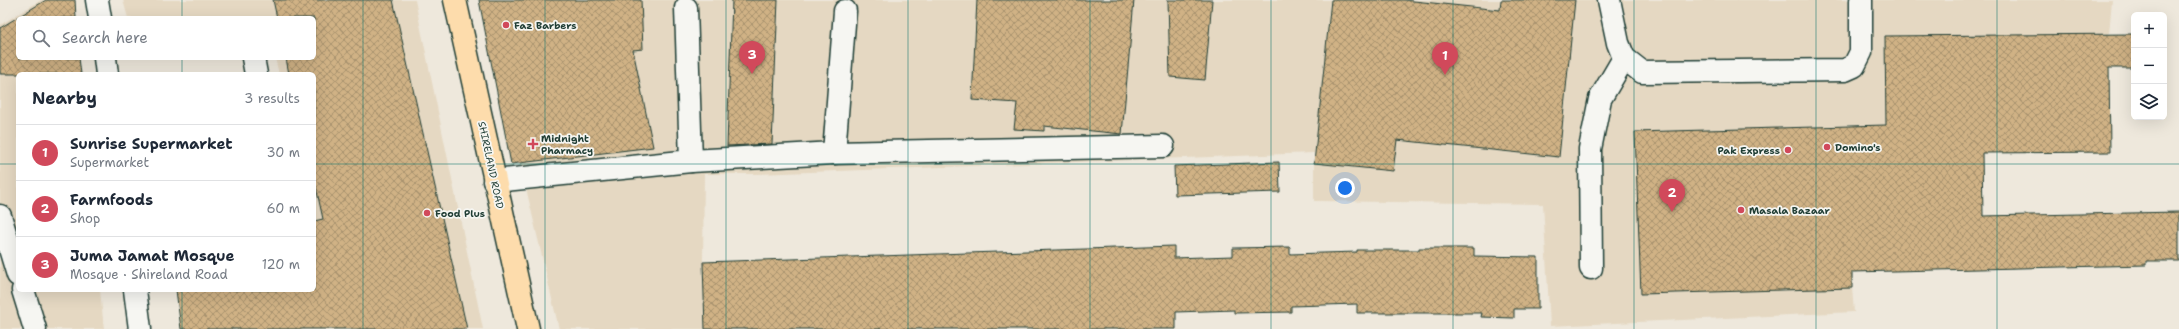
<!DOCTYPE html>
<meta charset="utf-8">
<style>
body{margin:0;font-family:"Shantell Sans",sans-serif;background:#f2f2f3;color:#1f2937}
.controls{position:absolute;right:12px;top:12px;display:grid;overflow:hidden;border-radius:6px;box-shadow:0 4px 16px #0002}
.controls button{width:36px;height:36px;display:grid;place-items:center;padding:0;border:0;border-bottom:1px solid #e0e1e3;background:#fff;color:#1f2937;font:20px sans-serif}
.you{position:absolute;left:1345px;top:188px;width:14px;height:14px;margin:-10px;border:3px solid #fff;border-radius:50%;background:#1a73e8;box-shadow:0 0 0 6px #1a73e833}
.badge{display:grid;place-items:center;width:26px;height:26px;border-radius:50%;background:#d1495b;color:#fff;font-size:13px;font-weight:700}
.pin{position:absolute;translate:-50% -33px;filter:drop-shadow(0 1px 2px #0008)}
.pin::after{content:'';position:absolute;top:21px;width:14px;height:12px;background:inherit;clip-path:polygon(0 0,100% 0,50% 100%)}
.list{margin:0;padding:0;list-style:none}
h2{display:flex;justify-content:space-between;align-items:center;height:52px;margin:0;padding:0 16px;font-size:17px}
h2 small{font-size:13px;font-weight:400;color:#747a83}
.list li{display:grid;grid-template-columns:26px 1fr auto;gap:12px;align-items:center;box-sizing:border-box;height:56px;padding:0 16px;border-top:1px solid #e0e1e3}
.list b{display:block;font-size:15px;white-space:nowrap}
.list p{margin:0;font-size:13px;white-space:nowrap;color:#747a83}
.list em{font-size:13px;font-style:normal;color:#747a83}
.icon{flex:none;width:22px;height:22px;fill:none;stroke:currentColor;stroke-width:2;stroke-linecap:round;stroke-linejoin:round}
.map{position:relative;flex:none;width:2179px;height:329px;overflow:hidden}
.search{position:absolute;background:#fff;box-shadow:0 4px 16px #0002;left:16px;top:16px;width:300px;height:44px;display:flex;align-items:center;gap:10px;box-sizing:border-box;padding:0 14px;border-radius:6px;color:#747a83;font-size:15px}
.panel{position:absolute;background:#fff;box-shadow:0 4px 16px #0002;left:16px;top:72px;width:300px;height:220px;border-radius:6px}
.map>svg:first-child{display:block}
.built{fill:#e5d8c2}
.building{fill:url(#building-cross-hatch);stroke:#1f3d34}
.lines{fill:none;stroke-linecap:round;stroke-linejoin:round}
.minor-casing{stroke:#1f3d34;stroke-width:25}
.major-casing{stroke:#1f3d34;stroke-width:25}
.minor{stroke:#f6f6f2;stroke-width:22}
.major{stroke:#fddcac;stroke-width:22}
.grid{fill:none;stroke:#0f766e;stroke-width:1;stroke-opacity:0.55}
.poi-dot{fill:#d1495b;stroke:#f6f6f2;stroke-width:1.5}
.labels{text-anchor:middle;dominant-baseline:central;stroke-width:3.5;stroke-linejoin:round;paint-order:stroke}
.poi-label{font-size:10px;font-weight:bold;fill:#1f3d34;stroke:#f6f6f2;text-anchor:start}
.street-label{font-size:10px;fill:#1f3d34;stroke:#f6f6f2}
</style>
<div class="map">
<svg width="2179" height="329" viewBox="0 0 2179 329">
<defs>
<pattern id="building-cross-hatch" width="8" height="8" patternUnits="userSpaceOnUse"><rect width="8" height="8" fill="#d0b285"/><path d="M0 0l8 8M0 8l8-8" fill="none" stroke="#a8926e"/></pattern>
</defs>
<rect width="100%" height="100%" fill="#eee8dc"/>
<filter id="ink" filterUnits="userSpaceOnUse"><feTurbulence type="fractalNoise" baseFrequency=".025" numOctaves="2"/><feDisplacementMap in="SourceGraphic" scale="8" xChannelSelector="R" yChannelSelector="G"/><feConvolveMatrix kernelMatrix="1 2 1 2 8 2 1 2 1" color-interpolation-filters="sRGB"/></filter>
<g filter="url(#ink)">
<g class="built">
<polygon points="41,0 72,0 18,18 18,290 100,290 104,329 0,329 0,25"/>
<polygon points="123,0 415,0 483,329 287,329 314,290 314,74 279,74 275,58 314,58 314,18 128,18"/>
<polygon points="482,0 2112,0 2109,34 2110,152 1886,154 1853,157 1852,288 1854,312 1550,326 1543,204 1314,201 1314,153 757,174 704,174 703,262 705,329 559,329"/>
</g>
<g class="building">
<polygon points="46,0 75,0 76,18 18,18 18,58 79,58 81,74 0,74 0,28"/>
<polygon points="273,0 393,0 467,329 181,329 176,290 314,290 314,221 323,219 314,178 314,74 289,74 286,58 314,58 314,18 277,18"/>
<polygon points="479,0 641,0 643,49 633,50 653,147 511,164"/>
<polygon points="732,0 778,0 772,144 727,146"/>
<polygon points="977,0 1134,0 1122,134 1044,126 1044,131 1014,129 1017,103 972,100"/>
<polygon points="1168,0 1212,0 1205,80 1170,77"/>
<polygon points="1331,0 1404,0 1500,10 1501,0 1575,0 1559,157 1397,140 1393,171 1314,163"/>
<polygon points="2134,34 2134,68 2109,68 2110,152 1982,153 1983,216 2179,212 2179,261 2146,261 2146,265 1852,272 1852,288 1641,294 1635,132 1886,125 1885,36"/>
<polygon points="1279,162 1280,192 1175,195 1174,166"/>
<polygon points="1174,246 1174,258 1233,256 1233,248 1290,247 1290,254 1357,252 1357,250 1419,250 1419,248 1474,248 1474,256 1538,257 1538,309 1514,309 1514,318 1481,317 1482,313 1357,313 1357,304 1291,306 1291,312 1234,313 1234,310 1176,312 1176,329 705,329 703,262"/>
</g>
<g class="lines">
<g class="minor-casing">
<g id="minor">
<polyline points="97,0 100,18"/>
<polyline points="1609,0 1618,43 1624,58 1642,72 1845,70 1854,66 1861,52 1861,0"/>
<polyline points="105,58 107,74"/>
<polyline points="253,58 256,74"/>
<polyline points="834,153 1163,146"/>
<polyline points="691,161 834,153 845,11"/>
<polyline points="494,181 691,161 686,8"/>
<polyline points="0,216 18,275"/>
<polyline points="1591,268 1590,149 1600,99 1624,58"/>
<polyline points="23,290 35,329"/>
<polyline points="135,290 140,329"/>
</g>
</g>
<g class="major-casing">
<polyline id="major" points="455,0 528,329"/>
</g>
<use href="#minor" class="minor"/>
<use href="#major" class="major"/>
</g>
</g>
<path class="grid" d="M182,0v18M363,0v329M545,0v329M726,0v329M908,0v329M1090,0v329M1271,0v329M1453,0v329M1634,0v329M1816,0v329M1997,0v329M182,58v16M0,164h18M314,164h1865M182,290v39"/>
<g class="poi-dot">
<circle cx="506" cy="25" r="4"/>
<path d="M531 138h4v4h4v4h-4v4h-4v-4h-4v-4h4z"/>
<circle cx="1827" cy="147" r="4"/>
<circle cx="1788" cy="150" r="4"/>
<circle cx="1741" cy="210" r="4"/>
<circle cx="427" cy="213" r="4"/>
</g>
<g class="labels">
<g class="poi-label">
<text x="514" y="25">Faz Barbers</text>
<text x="541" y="138">Midnight<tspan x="541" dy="12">Pharmacy</tspan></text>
<text x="1835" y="147">Domino's</text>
<text x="1780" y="150" text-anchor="end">Pak Express</text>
<text x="1749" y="210">Masala Bazaar</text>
<text x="435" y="213">Food Plus</text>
</g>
<g class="street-label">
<text transform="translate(491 165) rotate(78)">SHIRELAND ROAD</text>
</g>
</g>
</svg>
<div class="controls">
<button>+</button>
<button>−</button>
<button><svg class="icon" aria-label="layers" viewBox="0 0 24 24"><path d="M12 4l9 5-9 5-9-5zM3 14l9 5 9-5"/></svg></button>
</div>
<div class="you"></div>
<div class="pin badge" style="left:1445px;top:75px">1</div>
<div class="pin badge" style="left:1672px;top:212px">2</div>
<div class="pin badge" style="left:752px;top:74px">3</div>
<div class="search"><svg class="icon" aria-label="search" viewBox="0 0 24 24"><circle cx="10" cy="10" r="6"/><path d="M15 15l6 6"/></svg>Search here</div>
<section class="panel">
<h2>Nearby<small>3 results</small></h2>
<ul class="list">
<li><span class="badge">1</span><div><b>Sunrise Supermarket</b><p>Supermarket</p></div><em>30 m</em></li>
<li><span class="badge">2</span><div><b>Farmfoods</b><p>Shop</p></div><em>60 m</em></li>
<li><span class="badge">3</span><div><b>Juma Jamat Mosque</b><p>Mosque · Shireland Road</p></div><em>120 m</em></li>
</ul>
</section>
</div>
